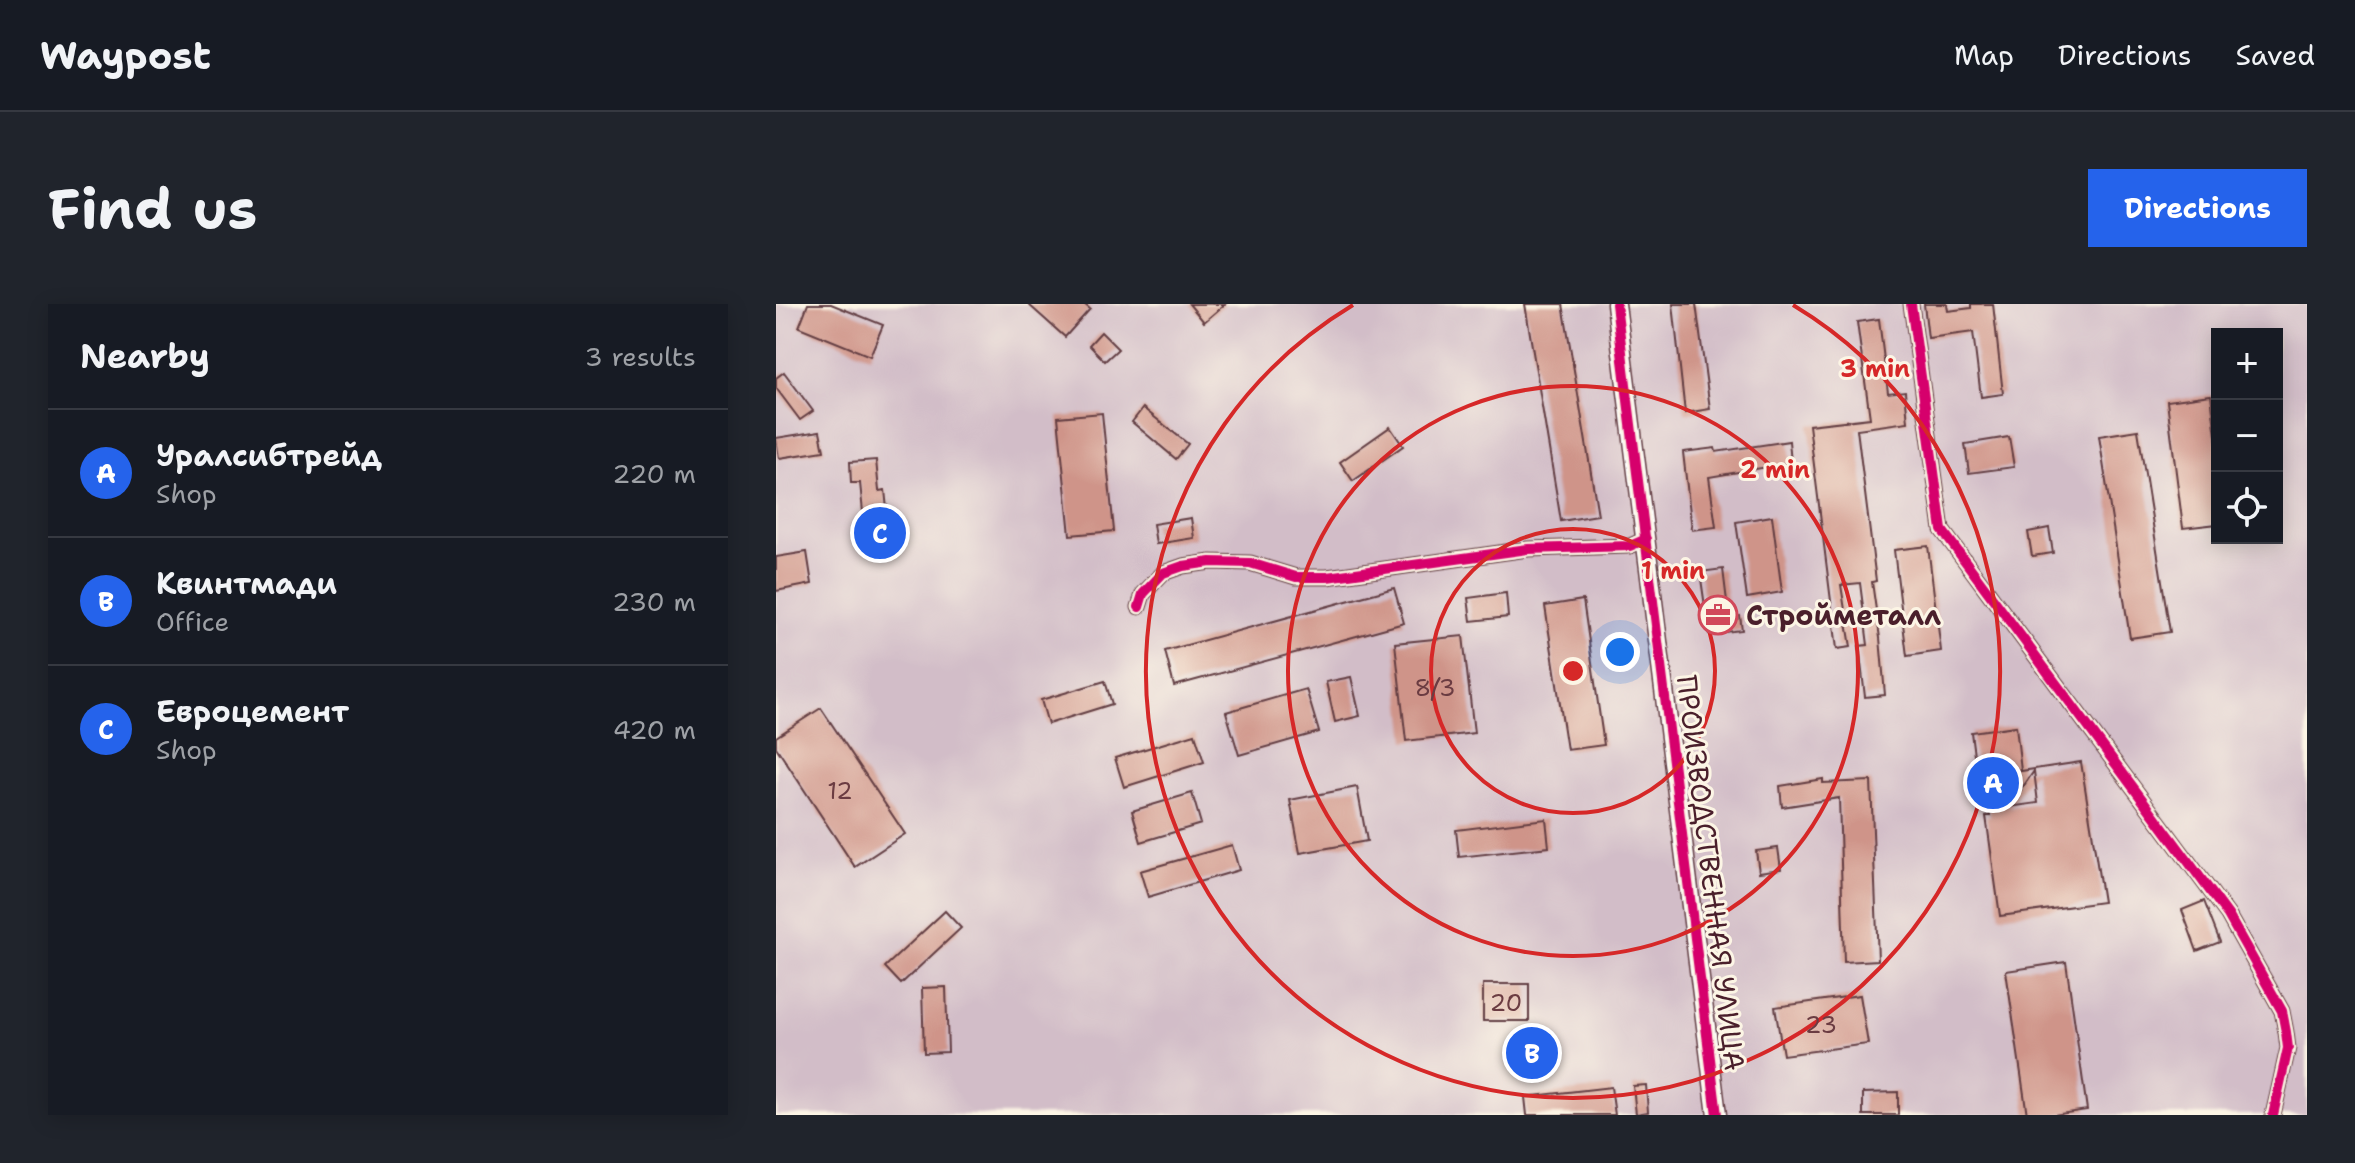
<!DOCTYPE html>
<meta charset="utf-8">
<style>
body{margin:0;font-family:"Shantell Sans",sans-serif;background:#20242c;color:#f1f3f6}
.controls{position:absolute;right:24px;top:24px;display:grid;overflow:hidden;border-radius:0px;box-shadow:0 4px 20px #0003}
.controls button{width:72px;height:72px;display:grid;place-items:center;padding:0;border:0;border-bottom:2px solid #363941;background:#171b24;color:#f1f3f6;font:40px sans-serif}
.you{position:absolute;left:844px;top:348px;width:28px;height:28px;margin:-20px;border:6px solid #fff;border-radius:50%;background:#1a73e8;box-shadow:0 0 0 12px #1a73e833}
.badge{display:grid;place-items:center;width:52px;height:52px;border-radius:50%;background:#2563eb;color:#fff;font-size:26px;font-weight:700}
.pin{position:absolute;translate:-50% -50%;border:4px solid #fff;box-shadow:0 2px 8px #0006}
.list{margin:0;padding:0;list-style:none}
h2{display:flex;justify-content:space-between;align-items:center;height:104px;margin:0;padding:0 32px;font-size:34px}
h2 small{font-size:26px;font-weight:400;color:#9ea1a6}
.list li{display:grid;grid-template-columns:52px 1fr auto;gap:24px;align-items:center;box-sizing:border-box;height:128px;padding:0 32px;border-top:2px solid #363941}
.list b{display:block;font-size:30px;white-space:nowrap}
.list p{margin:0;font-size:26px;white-space:nowrap;color:#9ea1a6}
.list em{font-size:26px;font-style:normal;color:#9ea1a6}
.icon{flex:none;width:44px;height:44px;fill:none;stroke:currentColor;stroke-width:2;stroke-linecap:round;stroke-linejoin:round}
.map{position:relative;flex:none;width:1531px;height:811px;overflow:hidden;border-radius:0px}
header{display:flex;align-items:center;gap:48px;box-sizing:border-box;height:112px;padding:0 40px;background:#171b24;border-bottom:2px solid #363941}
header strong{font-size:38px}
nav{display:flex;gap:44px;margin-inline-start:auto;font-size:28px}
.intro{display:flex;align-items:center;justify-content:space-between;box-sizing:border-box;height:192px;padding:0 48px}
h1{margin:0;font-size:56px}
.button{padding:20px 36px;border-radius:0px;background:#2563eb;color:#fff;font-size:28px;font-weight:700}
main{display:flex;gap:48px;padding:0 48px}
aside{flex:1;background:#171b24;border-radius:0px;box-shadow:0 4px 20px #0003}
.map>svg:first-child{display:block}
.industrial{fill:#d2bdc8;fill-rule:evenodd}
.building{fill:#cf9489;fill-rule:evenodd}
.lines{fill:none;stroke-linecap:round;stroke-linejoin:round}
.street-casing{stroke:#623d42;stroke-width:17}
.secondary-casing{stroke:#623d42;stroke-width:21}
.street{stroke:#fff;stroke-width:14}
.secondary{stroke:#fff;stroke-width:18}
.cycleway-casing{stroke:#fcf5e5;stroke-width:15}
.cycleway{stroke:#d6006c;stroke-width:10}
.ring{fill:none;stroke:#d62828;stroke-width:4}
.labels{text-anchor:middle;dominant-baseline:central;stroke-width:6;stroke-linejoin:round;paint-order:stroke}
.number-label{font-size:24px;fill:#6b3c42}
.poi-label{font-size:28px;font-weight:bold;fill:#4a1f2b;stroke:#fcf5e5;text-anchor:start}
.street-label{font-size:28px;fill:#4a1f2b;stroke:#fcf5e5}
.centre{fill:#d62828;stroke:#fcf5e5;stroke-width:4}
.ring-label{font-size:24px;text-anchor:middle;font-weight:bold;fill:#d62828;stroke:#fcf5e5;stroke-width:6;stroke-linejoin:round;paint-order:stroke}
</style>
<header>
<strong>Waypost</strong>
<nav><a>Map</a><a>Directions</a><a>Saved</a></nav>
</header>
<div class="intro"><h1>Find us</h1><a class="button">Directions</a></div>
<main>
<aside>
<h2>Nearby<small>3 results</small></h2>
<ul class="list">
<li><span class="badge">A</span><div><b>Уралсибтрейд</b><p>Shop</p></div><em>220 m</em></li>
<li><span class="badge">B</span><div><b>Квинтмади</b><p>Office</p></div><em>230 m</em></li>
<li><span class="badge">C</span><div><b>Евроцемент</b><p>Shop</p></div><em>420 m</em></li>
</ul>
</aside>
<div class="map">
<svg width="1531" height="811" viewBox="0 0 1531 811">
<rect width="100%" height="100%" fill="#fcf5e5"/>
<filter id="ink" filterUnits="userSpaceOnUse"><feTurbulence type="fractalNoise" baseFrequency=".0125" numOctaves="2"/><feDisplacementMap in="SourceGraphic" scale="16" xChannelSelector="R" yChannelSelector="G"/><feConvolveMatrix kernelMatrix="1 2 1 2 8 2 1 2 1" color-interpolation-filters="sRGB"/></filter>
<filter id="wash" filterUnits="userSpaceOnUse"><feTurbulence type="fractalNoise" baseFrequency=".006" numOctaves="4" result="noise"/><feDisplacementMap in="SourceGraphic" scale="32" xChannelSelector="R" yChannelSelector="G"/><feGaussianBlur stdDeviation="1.8" result="paint"/><feColorMatrix in="noise" values="0 0 0 0 0 0 0 0 0 0 0 0 0 0 0 0 0 1.4 0 .05"/><feComposite in="paint" operator="in"/></filter>
<g filter="url(#wash)">
<rect width="100%" height="100%" fill="#ede6c7"/>
<path class="industrial" d="M0,0h1531v811h-1531zM1441,30h60v204h-60z"/>
<g id="blocks">
<g class="building">
<polygon points="32,0 55,0 107,21 94,52 23,23"/>
<polygon points="252,0 308,0 314,5 289,33"/>
<polygon points="413,0 449,0 428,18"/>
<polygon points="749,0 787,0 822,211 785,217"/>
<polygon points="897,0 920,0 934,105 909,109"/>
<polygon points="1148,0 1171,0 1172,7 1195,4 1195,0 1217,0 1227,90 1205,93 1197,28 1152,34"/>
<polygon points="1103,15 1112,89 1129,87 1132,118 1081,125 1100,277 1096,278 1104,334 1109,391 1089,393 1083,342 1092,341 1084,279 1065,281 1075,343 1061,345 1033,121 1094,114 1081,18"/>
<polygon points="325,28 342,45 329,57 313,41"/>
<polygon points="8,68 37,107 24,116 0,84 0,74"/>
<polygon points="1435,91 1441,141 1441,220 1407,224 1391,97"/>
<polygon points="367,104 412,140 400,155 356,118"/>
<polygon points="326,109 338,227 294,231 282,113"/>
<polygon points="614,123 627,142 577,177 564,158"/>
<polygon points="1362,126 1394,328 1354,334 1323,132"/>
<polygon points="44,127 48,147 3,154 0,134"/>
<polygon points="1233,133 1238,163 1193,169 1189,140"/>
<polygon points="1013,137 1015,159 933,173 940,223 916,226 907,148 939,144 940,148"/>
<polygon points="100,156 103,187 109,186 115,244 91,247 84,179 75,179 74,158"/>
<polygon points="996,212 1006,288 971,294 960,218"/>
<polygon points="415,214 418,234 380,240 377,220"/>
<polygon points="1273,224 1277,249 1256,252 1252,228"/>
<polygon points="1152,242 1165,347 1131,352 1118,246"/>
<polygon points="31,248 36,280 0,287 0,253"/>
<polygon points="947,265 953,314 964,312 966,326 933,330 924,268"/>
<polygon points="618,284 628,319 398,382 389,347"/>
<polygon points="730,289 732,313 695,317 692,294"/>
<polygon points="807,296 828,441 791,446 769,302"/>
<polygon points="687,332 698,429 630,437 619,339"/>
<polygon points="575,373 584,412 559,418 550,378"/>
<polygon points="329,377 336,400 272,420 265,396"/>
<polygon points="530,385 543,428 463,451 450,408"/>
<polygon points="45,404 129,530 79,563 0,443 0,433"/>
<path d="M1240,422l5,45 60,-9 22,140 -103,14 -14,-100h4l-8,-54 -7,1 -4,-31zM1258,467l4,32 -29,4z"/>
<polygon points="419,430 428,458 348,483 339,454"/>
<polygon points="1047,475 1047,479 1095,477 1102,656 1068,658 1063,494 1006,503 1004,482"/>
<polygon points="581,483 591,537 524,549 514,496"/>
<polygon points="416,489 425,520 365,538 356,507"/>
<polygon points="770,515 773,543 683,553 680,526"/>
<polygon points="456,541 463,566 372,593 364,567"/>
<polygon points="1002,544 1005,565 983,568 980,547"/>
<polygon points="1428,597 1444,638 1421,647 1406,606"/>
<polygon points="169,607 185,624 125,680 109,663"/>
<polygon points="1290,658 1311,806 1277,811 1251,811 1230,667"/>
<rect x="707" y="680" width="46" height="37"/>
<polygon points="170,683 172,748 148,749 146,684"/>
<polygon points="1084,691 1092,740 1007,751 999,703"/>
<polygon points="761,726 764,757 749,759 746,728"/>
<polygon points="870,781 872,808 860,810 857,782"/>
<polygon points="835,783 839,811 751,811 749,793"/>
<polygon points="1122,788 1122,811 1087,811 1087,789"/>
</g>
</g>
</g>
<g filter="url(#ink)">
<use href="#blocks" fill-opacity="0" stroke="#623d42" stroke-width="2"/>
<g class="lines">
<g class="street-casing">
<g id="street">
<polyline points="1135,0 1166,226 1452,611 1506,707 1510,728 1512,744 1497,811"/>
<polyline points="363,303 367,290 387,269 407,262 435,258 474,259 520,273 551,273 752,245 854,242 870,235"/>
</g>
</g>
<g class="secondary-casing">
<polyline id="secondary" points="840,0 941,811"/>
</g>
<use href="#street" class="street"/>
<use href="#secondary" class="secondary"/>
<g class="cycleway-casing">
<g id="cycleway">
<polyline points="840,0 941,811"/>
<polyline points="1135,0 1166,226 1452,611 1506,707 1510,728 1512,744 1497,811"/>
<polyline points="363,303 367,290 387,269 407,262 435,258 474,259 520,273 551,273 752,245 854,242 870,235"/>
</g>
</g>
<use href="#cycleway" class="cycleway"/>
</g>
</g>
<g class="ring">
<circle cx="797" cy="367" r="142"/>
<circle cx="797" cy="367" r="285"/>
<path d="M1017 1A427 427 0 1 1 577 1"/>
</g>
<defs>
<g id="office-ring" transform="scale(2)"><circle r="9.5" fill="#fcf5e5" stroke="#d1495b" stroke-width="1.5"/><path d="M-6-3h4V-5.5h4V-3h4V5H-6ZM-1-4.5V-3h2v-1.5ZM-6 0V1H6V0Z" fill="#d1495b"/></g>
</defs>
<g fill-rule="evenodd">
<use href="#office-ring" x="942" y="311"/>
</g>
<g class="labels">
<g class="number-label">
<text x="659" y="384">8/3</text>
<text x="64" y="487">12</text>
<text x="730" y="699">20</text>
<text x="1045" y="721">23</text>
</g>
<g class="poi-label">
<text x="970" y="311">Стройметалл</text>
</g>
<g class="street-label">
<text transform="translate(935 569) rotate(83)">ПРОИЗВОДСТВЕННАЯ УЛИЦА</text>
</g>
</g>
<circle cx="797" cy="367" r="12" class="centre"/>
<g class="ring-label">
<text x="1099" y="73">3 min</text>
<text x="999" y="174">2 min</text>
<text x="897" y="275">1 min</text>
</g>
</svg>
<div class="controls">
<button>+</button>
<button>−</button>
<button><svg class="icon" aria-label="locate" viewBox="0 0 24 24"><circle cx="12" cy="12" r="6"/><path d="M12 2v4M12 18v4M2 12h4M18 12h4"/></svg></button>
</div>
<div class="you"></div>
<div class="pin badge" style="left:1217px;top:479px">A</div>
<div class="pin badge" style="left:756px;top:749px">B</div>
<div class="pin badge" style="left:104px;top:229px">C</div>
</div>
</main>
